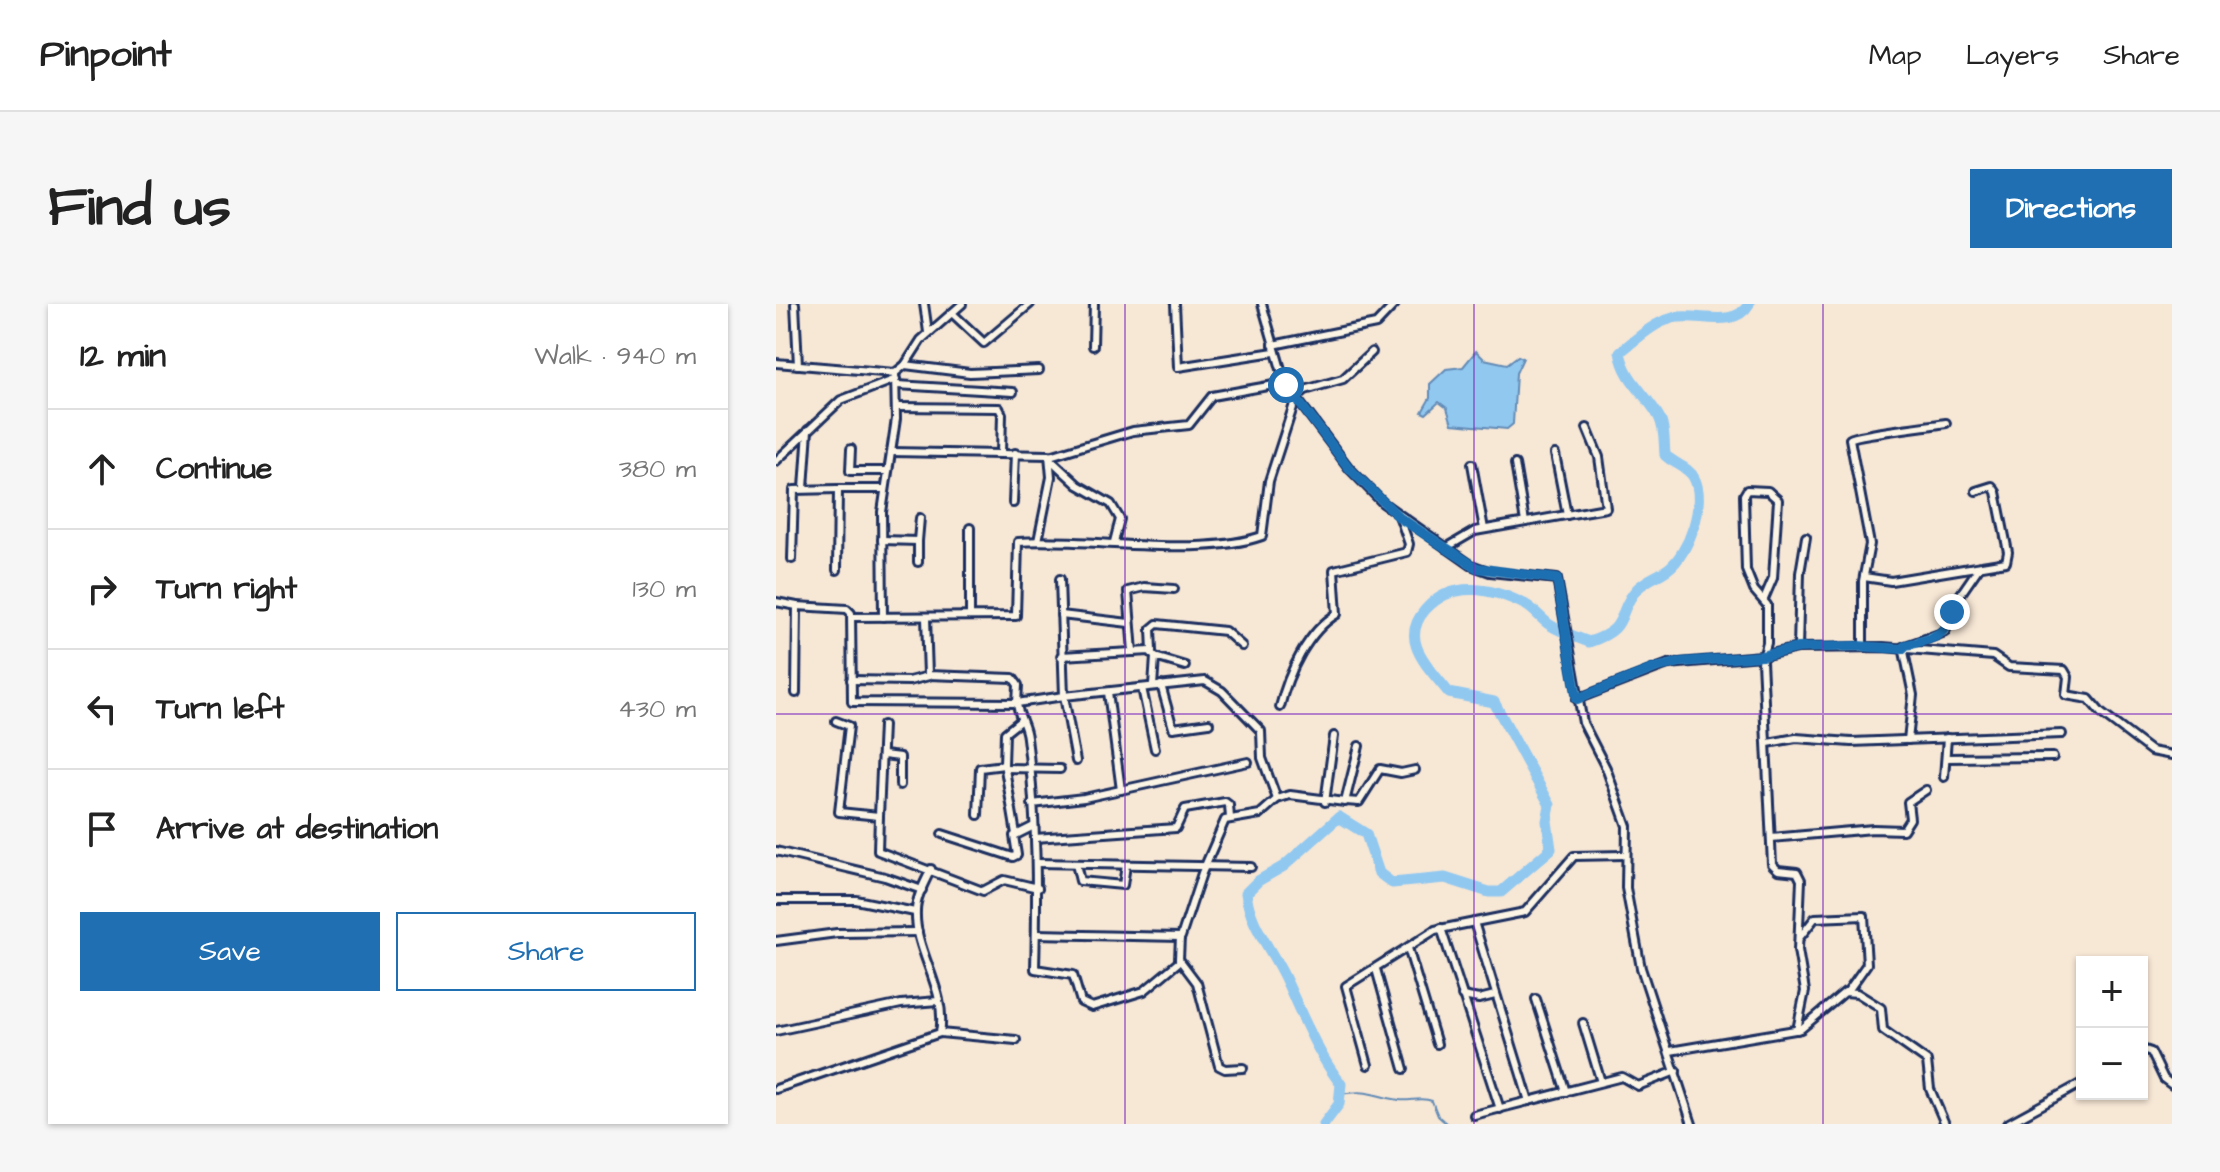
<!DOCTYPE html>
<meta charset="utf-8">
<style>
body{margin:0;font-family:"Architects Daughter",sans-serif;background:#f6f6f6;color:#222}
.controls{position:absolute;right:24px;bottom:24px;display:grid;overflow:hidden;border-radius:0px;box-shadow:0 2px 6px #0004}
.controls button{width:72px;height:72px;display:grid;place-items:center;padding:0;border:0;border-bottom:2px solid #e0e0e0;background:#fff;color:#222;font:40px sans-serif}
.stop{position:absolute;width:24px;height:24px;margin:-18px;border:6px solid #1f6fb2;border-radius:50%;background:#fff}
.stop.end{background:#1f6fb2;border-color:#fff;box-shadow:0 2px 8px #0008}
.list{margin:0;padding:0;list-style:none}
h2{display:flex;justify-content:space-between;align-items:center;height:104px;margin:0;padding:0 32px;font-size:34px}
h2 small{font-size:26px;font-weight:400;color:#767676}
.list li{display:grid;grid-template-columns:52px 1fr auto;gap:24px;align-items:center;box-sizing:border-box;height:120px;padding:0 32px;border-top:2px solid #e0e0e0}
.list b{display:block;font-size:30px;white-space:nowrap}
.list em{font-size:26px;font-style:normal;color:#767676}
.actions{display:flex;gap:16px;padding:24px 32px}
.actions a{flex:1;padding:18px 0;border:2px solid #1f6fb2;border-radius:0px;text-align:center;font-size:28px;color:#1f6fb2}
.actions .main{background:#1f6fb2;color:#fff}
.icon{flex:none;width:44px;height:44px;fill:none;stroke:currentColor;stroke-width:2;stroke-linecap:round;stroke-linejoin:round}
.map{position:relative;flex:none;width:1396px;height:820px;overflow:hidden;border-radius:0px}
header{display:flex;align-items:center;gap:48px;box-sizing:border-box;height:112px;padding:0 40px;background:#fff;border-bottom:2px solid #e0e0e0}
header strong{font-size:38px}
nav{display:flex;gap:44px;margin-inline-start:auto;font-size:28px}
.intro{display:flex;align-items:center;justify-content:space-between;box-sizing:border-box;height:192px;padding:0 48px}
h1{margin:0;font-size:56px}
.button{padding:20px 36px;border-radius:0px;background:#1f6fb2;color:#fff;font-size:28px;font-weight:700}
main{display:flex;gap:48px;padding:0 48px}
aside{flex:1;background:#fff;border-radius:0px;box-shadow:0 2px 6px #0004}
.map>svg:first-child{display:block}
.water{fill:#91c8f0;stroke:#628bb6;stroke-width:2}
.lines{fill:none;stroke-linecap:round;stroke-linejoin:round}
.stream{stroke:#628bb6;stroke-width:2}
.river{stroke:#91c8f0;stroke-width:11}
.minor-casing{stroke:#1b2f5e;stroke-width:12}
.minor{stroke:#fcf5e5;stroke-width:6}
.route{stroke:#1f6fb2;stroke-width:10}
.grid{fill:none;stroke:#7b2cbf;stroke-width:2;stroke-opacity:0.55}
</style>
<header>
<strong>Pinpoint</strong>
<nav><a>Map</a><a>Layers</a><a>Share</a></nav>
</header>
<div class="intro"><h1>Find us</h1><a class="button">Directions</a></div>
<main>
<aside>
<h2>12 min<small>Walk · 940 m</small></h2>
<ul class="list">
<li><svg class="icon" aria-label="ahead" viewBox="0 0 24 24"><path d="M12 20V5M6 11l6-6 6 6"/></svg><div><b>Continue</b></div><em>380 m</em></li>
<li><svg class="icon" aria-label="right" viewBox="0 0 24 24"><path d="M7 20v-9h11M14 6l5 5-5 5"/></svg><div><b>Turn right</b></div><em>130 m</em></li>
<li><svg class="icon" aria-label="left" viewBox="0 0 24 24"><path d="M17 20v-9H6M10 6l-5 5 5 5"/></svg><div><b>Turn left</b></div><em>430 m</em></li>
<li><svg class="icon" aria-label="arrive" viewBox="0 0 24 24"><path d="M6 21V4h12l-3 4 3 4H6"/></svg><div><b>Arrive at destination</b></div></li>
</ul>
<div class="actions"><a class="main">Save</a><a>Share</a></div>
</aside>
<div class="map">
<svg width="1396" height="820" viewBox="0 0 1396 820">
<rect width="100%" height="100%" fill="#f7e7d5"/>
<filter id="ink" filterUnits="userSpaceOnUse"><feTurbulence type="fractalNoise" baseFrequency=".0125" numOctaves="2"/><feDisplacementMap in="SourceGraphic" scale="16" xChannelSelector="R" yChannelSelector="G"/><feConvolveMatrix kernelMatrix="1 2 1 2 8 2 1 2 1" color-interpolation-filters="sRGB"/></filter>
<g filter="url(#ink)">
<polygon class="water" points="700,47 708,55 731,60 742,52 747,54 740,69 737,120 731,125 676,120 671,104 663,98 650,110 646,108 654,94 654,80 670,65 687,63"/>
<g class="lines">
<path class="stream" d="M564,790c33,-5 30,2 59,6 11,2 22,-4 33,1l6,15 9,8"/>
<path class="river" d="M548,820l15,-20 2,-20c-25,-32 -39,-70 -56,-106 -14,-30 -35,-52 -39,-85l12,-12 26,-15 55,-49 27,17 13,39 13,10 53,-5 44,14h12l50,-43 -4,-28 3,-16 -56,-103 -45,-9c-20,-26 -51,-52 -24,-83 27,-31 68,-22 101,-5 9,5 15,14 24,20 11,7 26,12 39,17 43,-14 26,-29 48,-53 10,-10 20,-12 31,-20 21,-15 39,-68 26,-91 -5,-11 -20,-14 -29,-23 -1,-12 0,-27 -6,-38 -13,-24 -34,-36 -39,-65 16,-12 32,-29 53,-34 24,-6 61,12 76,-14"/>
<g class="minor-casing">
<g id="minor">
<polyline points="19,0 22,61"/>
<polyline points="148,0 152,28"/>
<polyline points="399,0 402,63 498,48"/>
<polyline points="486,0 509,79 573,164 607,199 695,261 714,268 781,275 807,419 830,464 851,522 850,584 865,664 916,820"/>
<polyline points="176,9 208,39 254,0"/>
<polyline points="497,41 600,20 619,0"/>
<polyline points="317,42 318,0"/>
<polyline points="0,59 119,69"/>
<polyline points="129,61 194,69 263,66"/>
<polyline points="119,69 129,61 145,36 186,0"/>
<polyline points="121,81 237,88"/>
<polyline points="121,103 223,104 226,110 225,149"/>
<polyline points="75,145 74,167 111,167"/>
<polyline points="116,148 273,151 275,173 262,237"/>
<polyline points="779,150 791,211"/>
<polyline points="274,152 357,127 413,121 436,92 509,79"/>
<polyline points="275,156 302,181 335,200 344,215 338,238"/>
<polyline points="0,157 65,96 120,75"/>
<polyline points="696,160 708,225"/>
<polyline points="739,160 749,218"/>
<polyline points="28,184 32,126"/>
<polyline points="237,199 239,149"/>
<polyline points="106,236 142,237 144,214"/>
<polyline points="670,244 699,227 830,204 823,153 811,124"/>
<polyline points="16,255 18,186 62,185"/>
<polyline points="142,258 142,237"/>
<polyline points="61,266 62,185 107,185"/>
<polyline points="1088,273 1115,277 1230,258 1232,248 1220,188 1216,182 1200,187"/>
<path d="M284,275l4,117 -47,7c1,13 9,22 10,35 10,77 10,154 8,231l38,6 8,27 11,5 52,-16 36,-30"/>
<polyline points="988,295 997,274 1002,196 992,187 971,186 968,191 970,266 978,286 991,301 991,339 986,357 996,560 1002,566 1021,568 1025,576 1022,646 1029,687 1021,726"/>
<polyline points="0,298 21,302"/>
<polyline points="285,311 353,319"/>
<polyline points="194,312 194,224"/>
<path d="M76,313l164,-1 2,-74c70,-5 182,16 244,-6l7,-55 27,-83 9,-8 38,-11 29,-27"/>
<polyline points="107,313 106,208 120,115 119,69"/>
<path d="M1087,342v-65l7,-37 -20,-105c6,-5 80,-13 96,-16"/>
<polyline points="1022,344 1024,269 1030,233"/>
<polyline points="376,347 375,325 381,320 449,327 466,342"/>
<polyline points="357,348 352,287 368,283 398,285"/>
<polyline points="285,352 374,347 379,353 377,382"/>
<polyline points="379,353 409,362"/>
<polyline points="75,376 133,377 153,372"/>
<polyline points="385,381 397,424 433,419"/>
<polyline points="366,384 379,445"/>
<polyline points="332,388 345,486"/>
<polyline points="20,389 21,302 71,305 75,309 76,398 241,399 242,381 237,374 152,371 150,314"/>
<polyline points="801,395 892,360 986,352 1022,344 1107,343 1217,352 1233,363 1288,366 1292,373 1290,391 1313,395 1325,409 1375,447 1396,451"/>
<path d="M504,403c8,-34 28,-76 57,-93l-3,-44 73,-18 2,-8 -9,-26"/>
<polyline points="60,417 73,422 63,508 103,512 102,547 207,587 228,576 262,584"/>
<polyline points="1132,436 1137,391 1127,343 1169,328 1182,294 1202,265"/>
<polyline points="992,439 1020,434 1075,438 1286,430"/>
<polyline points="107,451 124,453 124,481"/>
<polyline points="1170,454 1277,453"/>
<polyline points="300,457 288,392 429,377 446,387 485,427 486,454 501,495"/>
<polyline points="229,464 284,465"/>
<polyline points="229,465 240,530"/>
<polyline points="1168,473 1171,434"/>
<polyline points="570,497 583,498 604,465 625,469 639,466"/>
<polyline points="549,498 558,432"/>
<polyline points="256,500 308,494 472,458"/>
<polyline points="202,511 204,464 228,461 229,429 244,417"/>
<polyline points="103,512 107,421"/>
<polyline points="166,530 237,553 241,551 238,532 258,522"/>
<polyline points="259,534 400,524 409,505 449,498 453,501 454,514"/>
<polyline points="995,534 1097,525 1127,526 1134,515 1132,498 1150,486"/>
<polyline points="0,547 109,573 146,586"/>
<polyline points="261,559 475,563"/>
<polyline points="300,560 304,577 347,581 350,561"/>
<polyline points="0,596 80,596 139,608"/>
<polyline points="698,618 753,797"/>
<polyline points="665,624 724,805"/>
<polyline points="260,630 405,633 426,569 449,516 484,510 501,495 514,491 569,498 583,442"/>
<polyline points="404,633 403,655 421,679 443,762 449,765 467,764"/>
<polyline points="1024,633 1039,614 1088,612 1091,660 1072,687"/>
<polyline points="0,637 61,629 142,628"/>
<polyline points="632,644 661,740"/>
<polyline points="600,665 628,765"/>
<polyline points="686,692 703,695 719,691"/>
<polyline points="760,695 790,788"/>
<polyline points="807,719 825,778"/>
<polyline points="0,727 125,700 162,697"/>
<polyline points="164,729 240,736"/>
<polyline points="1366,745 1375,748 1388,775 1396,781"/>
<polyline points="894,747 1025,725 1069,688 1081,689 1105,704 1107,726 1151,757 1154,785 1169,820"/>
<polyline points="592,761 570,682 659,626 749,608 798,552 848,551"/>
<path d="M0,785l164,-56c8,-43 -26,-81 -24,-122 0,-14 9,-29 15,-42"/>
<polyline points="698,811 846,773 862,782 900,767"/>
<polyline points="1231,820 1306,779"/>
</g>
</g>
<use href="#minor" class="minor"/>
</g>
</g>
<g class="lines" filter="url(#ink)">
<path class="route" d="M510,81l63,83 51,50 77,50 80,11 20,120 78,-31 26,-6 81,-6 36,-8 59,-2 45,3 4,-4c24,-6 39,-5 46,-33"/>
</g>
<path class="grid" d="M349,0v820M698,0v820M1047,0v820M0,410h1396"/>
</svg>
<div class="controls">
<button>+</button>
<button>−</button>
</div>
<div class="stop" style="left:510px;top:81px"></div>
<div class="stop end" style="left:1176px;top:308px"></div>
</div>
</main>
